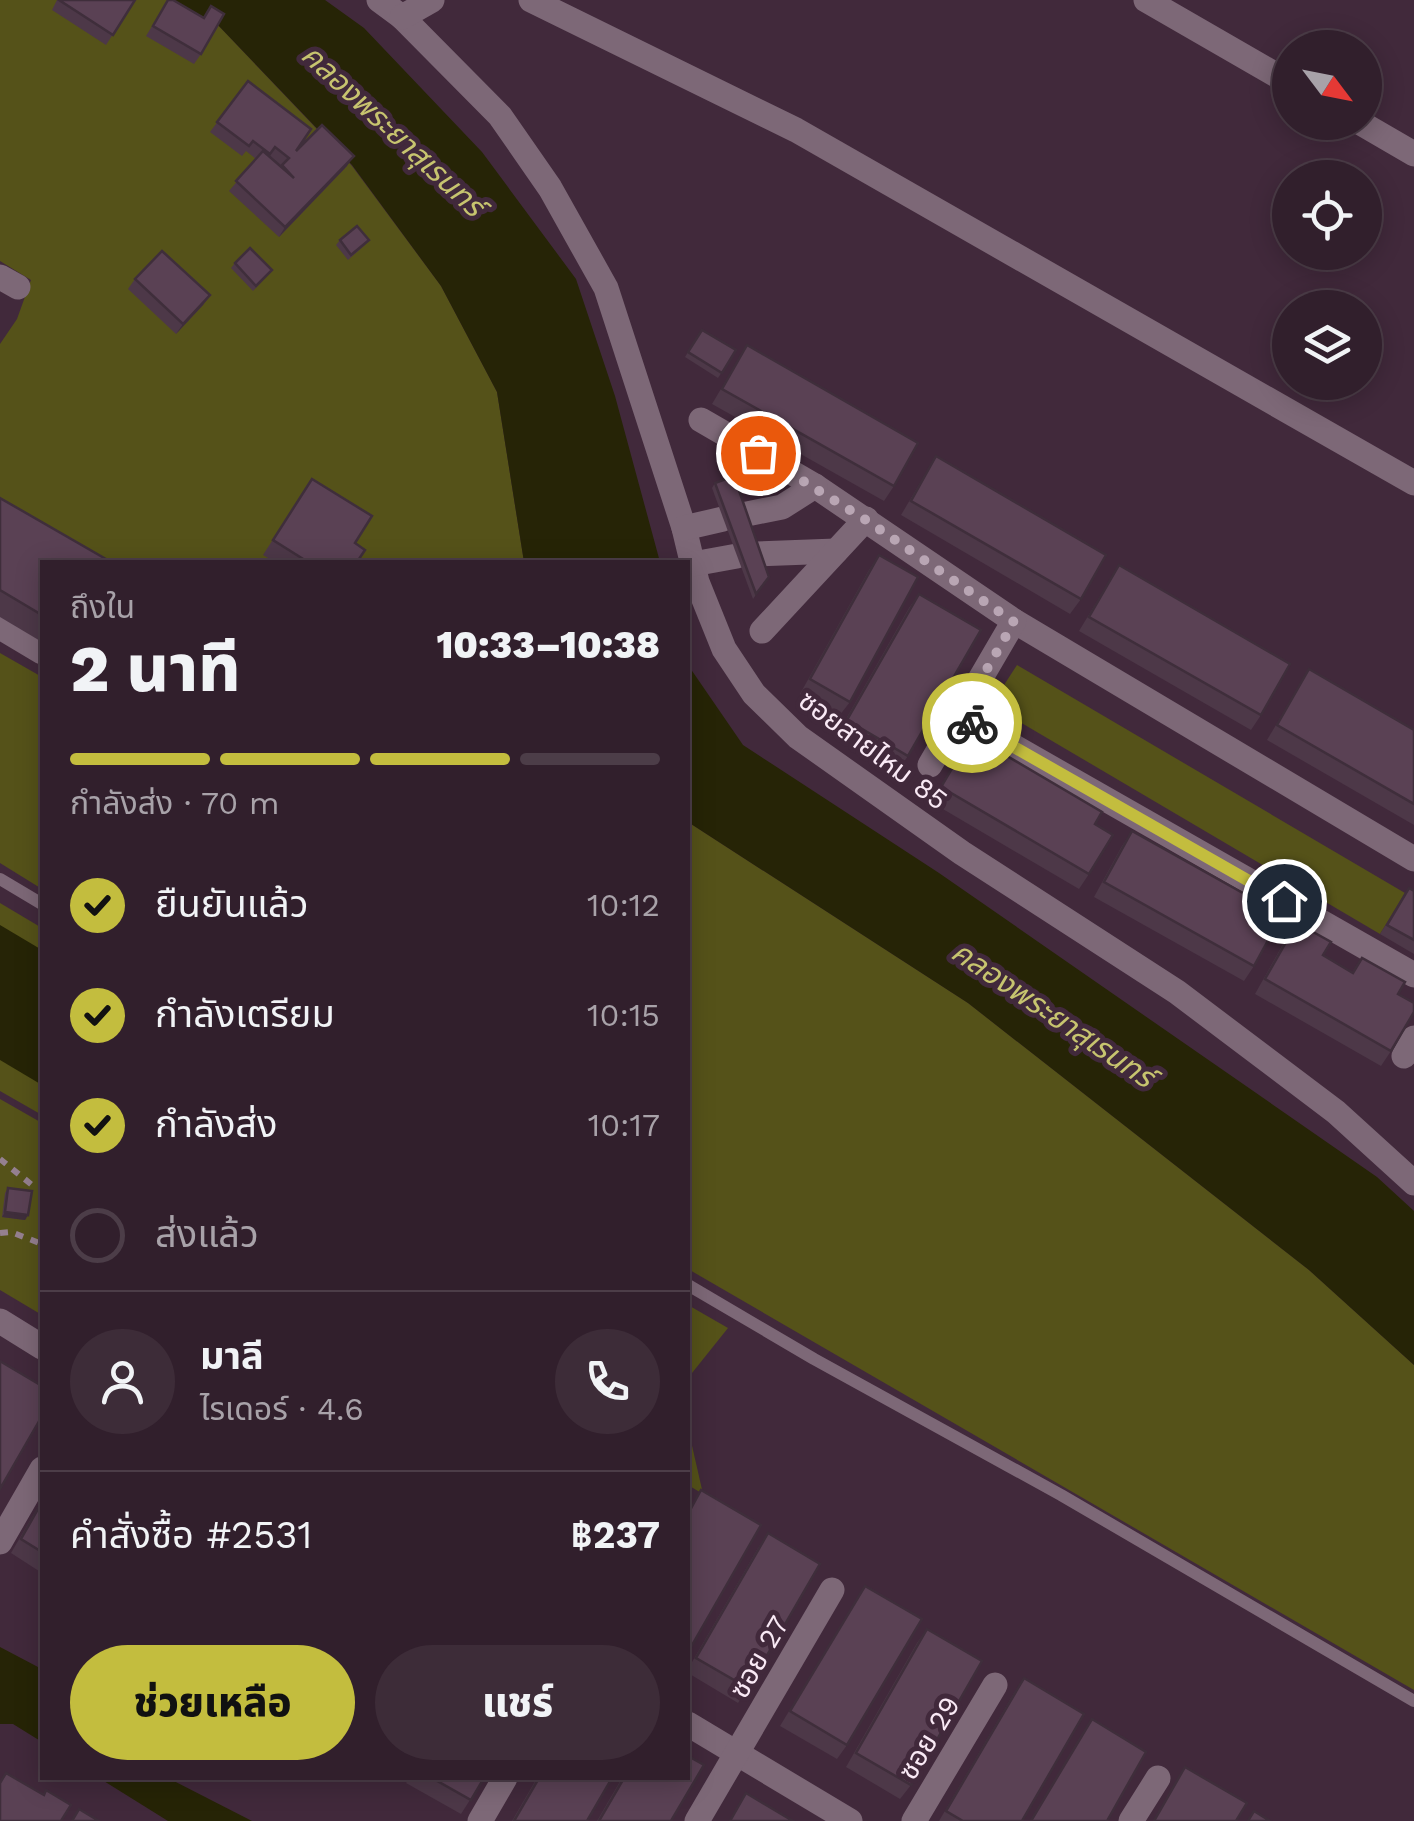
<!DOCTYPE html>
<html lang="th">
<head>
<meta charset="utf-8">
<style>
  :root { --surface:#311f2c; --page:#3d2c38; --text:#f1f3f6; --muted:#a8a2a9; --line:#4c3d48; --accent:#c3bd3e }
  body { margin:0; font-family:"Work Sans","Noto Sans Thai",sans-serif; background:var(--page); color:var(--text); height:100vh; display:flex; flex-direction:column; font-size:38px; white-space:nowrap }
  * { box-sizing:border-box; margin:0 }
  p { font-size:32px; color:var(--muted) }
  .icon { flex:none; width:55px; height:55px; fill:none; stroke:currentColor; stroke-width:2; stroke-linecap:round; stroke-linejoin:round }
  .map { position:relative; flex:1; overflow:hidden }
  .sheet { position:absolute; left:40px; top:560px; width:650px; height:1220px; display:flex; flex-direction:column; background:var(--surface); border-radius:0px; box-shadow:0 5px 25px #0003,0 0 0 2px var(--line) }
  .sheet>* { flex:none }
  .needle { width:65px; rotate:122deg }
  .fabs { position:absolute; left:1272px; top:30px; display:grid; gap:20px }
  .fabs a { display:grid; place-items:center; width:110px; height:110px; border-radius:50%; background:var(--surface); box-shadow:0 5px 25px #0003,0 0 0 2px var(--line); font-size:50px }
  .pin { position:absolute; display:grid; place-items:center; width:85px; height:85px; color:#fff; margin:-42px; border:5px solid #fff; border-radius:50%; box-shadow:0 2px 10px #0007 }
  .courier { position:absolute; display:grid; place-items:center; width:100px; height:100px; margin:-50px; border:8px solid #c3bd3e; border-radius:50%; background:#fff; color:#222; box-shadow:0 2px 12px #0007 }
  .head em { font-style:normal; font-weight:800 }
  .head div { display:flex; flex-direction:column-reverse }
  .head { display:flex; align-items:center; justify-content:space-between; height:170px; padding:0 30px }
  h1 { font-size:65px; font-weight:800; line-height:75px }
  .bar { display:grid; grid-template-columns:repeat(4,1fr); gap:15px 10px; align-content:center; height:120px; padding:0 30px }
  .bar i { height:12px; border-radius:8px; background:var(--line) }
  .bar .current { background:var(--accent) }
  .bar p { grid-column:span 4 }
  .line { display:flex; align-items:center; gap:25px; padding:0 30px; border-top:2px solid var(--line) }
  .line div { flex:1 }
  .round { display:grid; place-items:center; flex:none; width:105px; height:105px; border-radius:52px; background:var(--page) }
  ol { padding:0 30px; list-style:none }
  li { display:flex; align-items:center; gap:30px; height:110px }
  li p { margin-inline-start:auto }
  li .icon { padding:10px; border-radius:50%; background:var(--accent); color:#111; stroke-width:4 }
  li:last-child { color:var(--muted) }
  li i { width:55px; height:55px; border:5px solid var(--line); border-radius:50% }
  .cta { display:flex; gap:20px; margin-top:auto; padding:20px 30px }
  .cta a { flex:1; height:115px; border-radius:60px; background:var(--accent); color:#111; font-size:40px; font-weight:800; line-height:115px; text-align:center }
  .cta a+a { background:var(--page); color:var(--text) }
  .map>svg:first-child { display:block }
</style>
</head>
<body>
<div class="map">
<svg width="1414" height="1821" viewBox="0 0 1414 1821">
  <rect width="100%" height="100%" fill="#41293b"/>
  <!-- green -->
  <g fill="#555219">
    <polygon points="0,0 172,0 217,24 352,166 441,286 497,392 524,562 65,562 0,524 0,344 17,319 31,280 0,261"/>
    <polygon points="0,653 42,677 42,889 0,863"/>
    <polygon points="1017,665 1405,893 1380,934 991,705"/>
    <polygon points="688,822 968,1003 1309,1270 1414,1365 1414,1690 688,1269"/>
    <polygon points="0,903 42,928 42,1115 0,1091"/>
    <polygon points="0,1099 42,1123 42,1315 0,1290"/>
    <polygon points="688,1305 728,1328 688,1378"/>
    <polygon points="688,1428 703,1494 688,1485"/>
  </g>
  <!-- water -->
  <g fill="#262406">
    <polygon points="172,0 325,0 364,28 482,152 576,279 615,396 660,562 524,562 497,392 441,286 352,165 217,24"/>
    <polygon points="688,665 743,745 939,873 1377,1177 1414,1211 1414,1365 1309,1270 968,1003 688,822"/>
    <polygon points="0,925 42,950 42,1085 0,1060"/>
    <polygon points="0,1647 38,1667 42,1742 13,1724 0,1724"/>
    <polygon points="99,1778 168,1778 252,1821 168,1821"/>
  </g>
  <g fill="none" stroke-linecap="round" stroke-linejoin="round">
    <!-- path -->
    <g stroke="#958090" stroke-width="6" stroke-dasharray="8 8" stroke-linecap="butt">
      <polyline points="0,1159 32,1185 42,1185"/>
      <polyline points="0,1233 11,1232 42,1244"/>
    </g>
    <!-- lane -->
    <g stroke="#7d6877" stroke-width="12">
      <polyline points="0,879 42,904"/>
      <polyline points="688,1285 814,1359 1061,1495 1414,1701"/>
    </g>
    <!-- street -->
    <g stroke="#7d6877" stroke-width="25">
      <polyline points="379,0 402,17 500,116 550,188 606,288 684,528 697,582 724,649 754,694 798,737 962,853 1177,992 1336,1112 1414,1183"/>
      <polyline points="531,0 796,130 1414,483"/>
      <polyline points="1146,0 1290,83"/>
      <polyline points="402,17 432,0"/>
      <polyline points="1359,122 1414,154"/>
      <polyline points="0,277 18,287"/>
      <polyline points="701,420 815,486 1014,621 1414,859"/>
      <polyline points="742,515 782,507 815,486"/>
      <polyline points="684,528 723,519"/>
      <polyline points="756,554 836,551"/>
      <polyline points="693,564 737,556"/>
      <polyline points="0,627 42,652"/>
      <polyline points="762,631 866,519"/>
      <polyline points="960,716 1414,975"/>
      <polyline points="930,765 1014,621"/>
      <polyline points="1404,1056 1414,1038"/>
      <polyline points="0,1321 42,1347"/>
      <polyline points="0,1542 42,1469"/>
      <polyline points="688,1724 850,1821"/>
      <polyline points="480,1821 505,1778"/>
      <polyline points="697,1821 832,1590"/>
      <polyline points="914,1821 995,1685"/>
      <polyline points="1131,1821 1158,1778"/>
    </g>
  </g>
  <!-- wall -->
  <g fill="#4d3848">
    <polygon points="57,0 135,0 106,45 52,10"/>
    <polygon points="168,0 203,18 211,6 201,54 194,64 146,36"/>
    <polygon points="248,81 296,151 347,166 279,237 229,191 256,159 246,151 242,156 210,132"/>
    <polygon points="340,240 365,245 348,260 336,245"/>
    <polygon points="235,263 268,275 253,291 231,268"/>
    <polygon points="135,279 210,295 203,305 176,334 128,289"/>
    <polygon points="702,330 736,350 718,378 685,357"/>
    <polygon points="747,345 894,486 884,501 712,404"/>
    <polygon points="936,456 1081,599 1070,614 901,515"/>
    <polygon points="312,479 355,543 357,562 275,562 263,555"/>
    <polygon points="715,483 769,577 753,599 712,488"/>
    <polygon points="0,498 42,562 42,642 0,617"/>
    <polygon points="879,555 850,702 839,716 800,694 869,570"/>
    <polygon points="1119,565 1261,715 1251,730 1079,631"/>
    <polygon points="919,594 908,756 898,770 837,735 909,608"/>
    <polygon points="1309,669 1414,730 1414,825 1267,740"/>
    <polygon points="967,743 1095,824 1089,874 1079,889 931,802"/>
    <polygon points="1132,831 1254,966 1244,981 1094,897 1122,846"/>
    <polygon points="1409,888 1414,891 1414,954 1380,934"/>
    <polygon points="1297,923 1323,955 1352,972 1362,958 1398,994 1391,1051 1381,1066 1255,994 1287,937"/>
    <polygon points="8,1188 28,1215 25,1220 2,1217 5,1193"/>
    <polygon points="42,1500 42,1573 11,1553"/>
    <polygon points="768,1533 748,1688 738,1703 688,1673 688,1669 758,1548"/>
    <polygon points="865,1586 847,1745 837,1759 780,1726"/>
    <polygon points="927,1629 911,1785 900,1799 846,1767 917,1643"/>
    <polygon points="1024,1678 1022,1821 939,1821 1014,1693"/>
    <polygon points="1092,1719 1107,1821 1030,1821 1082,1734"/>
    <polygon points="1185,1767 1236,1821 1153,1821"/>
    <polygon points="410,1778 484,1778 461,1814 406,1783"/>
    <polygon points="537,1778 612,1778 587,1821 512,1821"/>
    <polygon points="622,1778 688,1778 671,1821 597,1821"/>
  </g>
  <!-- shaded-wall -->
  <g fill="#3f2e3b">
    <polygon points="354,156 347,166 279,237 285,227"/>
    <polygon points="210,295 203,305 176,334 183,324"/>
    <polygon points="5,1212 28,1215 25,1220 2,1217"/>
  </g>
  <!-- building -->
  <g fill="#5a4154" stroke="#3f2e3b" stroke-width="2.5">
    <polygon points="59,0 135,0 113,35"/>
    <polygon points="168,0 173,0 204,18 211,6 224,14 201,54 153,26"/>
    <polygon points="248,81 311,129 296,151 322,125 354,156 285,227 236,181 263,151 294,178 282,165 289,158 275,147 270,154 253,141 249,146 217,122"/>
    <polygon points="357,226 369,240 351,255 340,240"/>
    <polygon points="250,248 272,270 256,286 235,263"/>
    <polygon points="162,251 210,295 183,324 135,279"/>
    <polygon points="702,330 736,350 722,373 688,352"/>
    <polygon points="747,345 918,443 894,486 722,389"/>
    <polygon points="936,456 1106,555 1081,599 911,501"/>
    <polygon points="734,476 769,577 756,594 715,483"/>
    <polygon points="312,479 372,516 355,543 365,550 357,562 308,562 273,540"/>
    <polygon points="0,498 111,562 42,562 42,615 0,590"/>
    <polygon points="879,555 918,577 850,702 810,679"/>
    <polygon points="1119,565 1290,664 1261,715 1089,617"/>
    <polygon points="919,594 981,630 908,756 847,720"/>
    <polygon points="1309,669 1414,730 1414,804 1277,725"/>
    <polygon points="967,743 980,750 985,743 1102,812 1095,824 1113,835 1089,874 941,787"/>
    <polygon points="1132,831 1282,915 1254,966 1104,882"/>
    <polygon points="1409,888 1414,891 1414,940 1387,925"/>
    <polygon points="1297,923 1331,942 1323,955 1353,973 1362,958 1405,982 1398,994 1414,1003 1414,1012 1391,1051 1265,979"/>
    <polygon points="8,1188 32,1191 28,1215 5,1212"/>
    <polygon points="0,1361 42,1386 42,1416 0,1489"/>
    <polygon points="701,1490 761,1525 688,1652 688,1514"/>
    <polygon points="42,1502 42,1552 21,1539"/>
    <polygon points="768,1533 820,1564 748,1688 696,1658"/>
    <polygon points="865,1586 922,1619 847,1745 790,1711"/>
    <polygon points="927,1629 982,1661 911,1785 856,1753"/>
    <polygon points="1024,1678 1084,1714 1022,1821 963,1821 946,1811"/>
    <polygon points="1092,1719 1146,1752 1107,1821 1031,1821"/>
    <polygon points="688,1756 704,1765 671,1821 599,1821 624,1778 688,1778"/>
    <polygon points="1185,1767 1247,1803 1236,1821 1154,1821"/>
    <polygon points="6,1773 44,1795 46,1790 71,1805 61,1821 0,1821 0,1783"/>
    <polygon points="432,1778 484,1778 471,1800"/>
    <polygon points="539,1778 612,1778 587,1821 514,1821"/>
    <polygon points="746,1793 793,1821 730,1821"/>
    <polygon points="79,1809 99,1821 72,1821"/>
    <polygon points="1254,1811 1270,1821 1248,1821"/>
  </g>
  <g fill="none" stroke-linecap="round" stroke-linejoin="round">
    <!-- done -->
    <polyline stroke="#b9a6b4" stroke-width="10" stroke-dasharray="0 18" points="758,453 866,520 1014,622 960,716 972,723"/>
    <!-- route -->
    <polyline stroke="#c3bd3e" stroke-width="12" points="972,723 1284,901"/>
  </g>
  <g text-anchor="middle" dominant-baseline="central" stroke-width="10" stroke-linejoin="round" paint-order="stroke">
    <!-- street labels -->
    <g font-size="28" fill="#f9e9f5" stroke="#41293b">
      <text transform="translate(873 750) rotate(37)">ซอยสายไหม 85</text>
      <text transform="translate(759 1657) rotate(-60)">ซอย 27</text>
      <text transform="translate(929 1738) rotate(-59)">ซอย 29</text>
    </g>
    <!-- water labels -->
    <g font-size="30" font-style="italic" fill="#c7c46f" stroke="#41293b">
      <text transform="translate(393 130) rotate(43)">คลองพระยาสุเรนทร์</text>
      <text transform="translate(1053 1014) rotate(34)">คลองพระยาสุเรนทร์</text>
    </g>
  </g>
</svg>
<div class="fabs">
<a><svg class="needle" viewBox="-14 -14 28 28"><path d="M0-13l5 13h-10z" fill="#e53935"/><path d="M0 13l5-13h-10z" fill="#a8a2a9"/></svg></a>
<a><svg class="icon" aria-label="locate" viewBox="0 0 24 24"><circle cx="12" cy="12" r="6"/><path d="M12 2v4M12 18v4M2 12h4M18 12h4"/></svg></a>
<a><svg class="icon" aria-label="layers" viewBox="0 0 24 24"><path d="M12 4l9 5-9 5-9-5zM3 14l9 5 9-5"/></svg></a>
</div>
<div class="pin" style="left:758px;top:453px;background:#ea580c"><svg class="icon" aria-label="bag" viewBox="0 0 24 24"><path d="M5 8h14l-1 12H6zM9 8a3 3 0 0 1 6 0"/></svg></div>
<div class="pin" style="left:1284px;top:901px;background:#1f2937"><svg class="icon" aria-label="home" viewBox="0 0 24 24"><path d="M3 11l9-7 9 7M6 9v11h12V9"/></svg></div>
<div class="courier" style="left:972px;top:723px"><svg class="icon" aria-label="bike" viewBox="0 0 24 24"><circle cx="6" cy="16" r="4"/><circle cx="18" cy="16" r="4"/><path d="M6 16l4-8h5l3 8M10 8l3 8H6M13 5h3"/></svg></div>
<section class="sheet">
<div class="head"><div><h1>2 นาที</h1><p>ถึงใน</p></div><em>10:33–10:38</em></div>
<div class="bar"><i class="current"></i><i class="current"></i><i class="current"></i><i></i><p>กำลังส่ง · 70 m</p></div>
<ol>
<li><svg class="icon" aria-label="check" viewBox="0 0 24 24"><path d="M5 12l5 5 9-10"/></svg>ยืนยันแล้ว<p>10:12</p></li>
<li><svg class="icon" aria-label="check" viewBox="0 0 24 24"><path d="M5 12l5 5 9-10"/></svg>กำลังเตรียม<p>10:15</p></li>
<li><svg class="icon" aria-label="check" viewBox="0 0 24 24"><path d="M5 12l5 5 9-10"/></svg>กำลังส่ง<p>10:17</p></li>
<li><i></i>ส่งแล้ว</li>
</ol>
<div class="line" style="height:180px"><a class="round"><svg class="icon" aria-label="person" viewBox="0 0 24 24"><circle cx="12" cy="8" r="4"/><path d="M4 21q1-7 8-7t8 7"/></svg></a><div><b>มาลี</b><p>ไรเดอร์ · 4.6</p></div><a class="round"><svg class="icon" aria-label="phone" viewBox="0 0 24 24"><path d="M5 4h4l2 5-3 2q2 4 5 5l2-3 5 2v4C11 20 4 13 5 4z"/></svg></a></div>
<div class="line" style="height:130px"><div>คำสั่งซื้อ #2531</div><b>฿237</b></div>
<div class="cta"><a>ช่วยเหลือ</a><a>แชร์</a></div>
</section>
</div>
</body>
</html>
